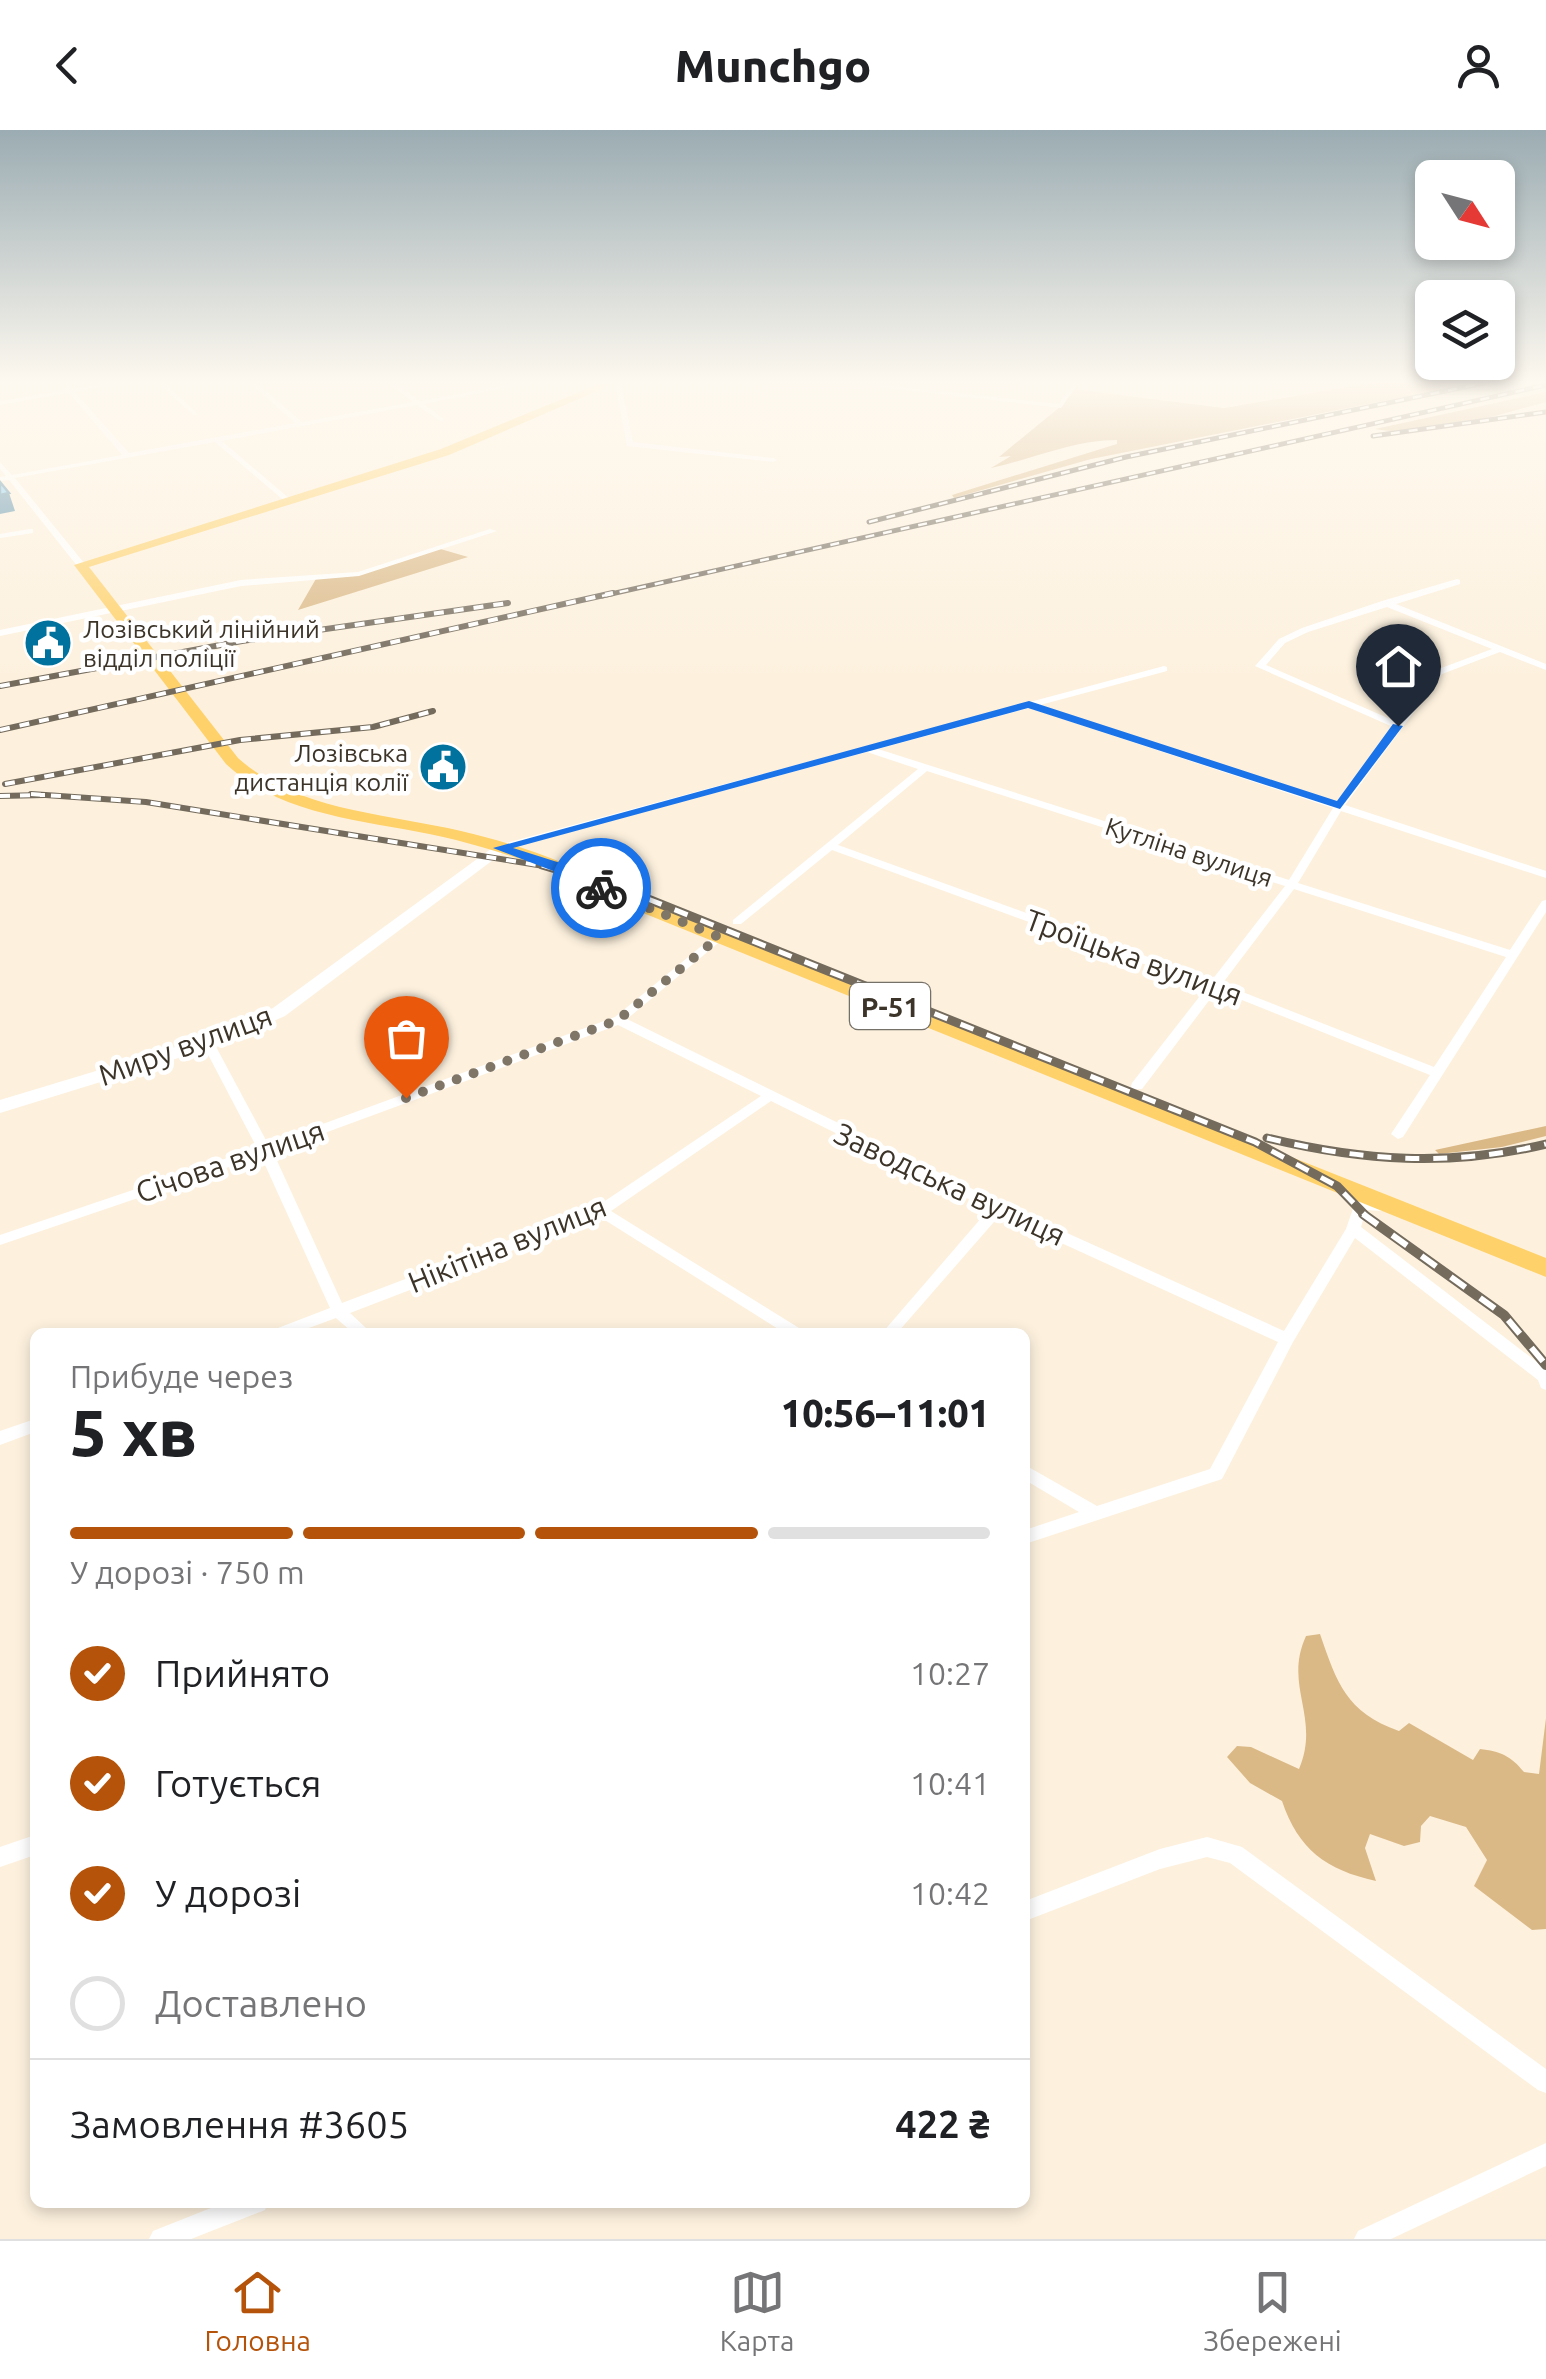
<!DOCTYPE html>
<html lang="uk">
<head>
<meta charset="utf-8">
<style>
  :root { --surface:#fff; --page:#f2f2f2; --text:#202124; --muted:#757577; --line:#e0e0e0; --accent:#b45309 }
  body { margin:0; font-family:Ubuntu,sans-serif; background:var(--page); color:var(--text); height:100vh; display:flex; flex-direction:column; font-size:38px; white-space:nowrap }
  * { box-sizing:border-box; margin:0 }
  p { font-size:32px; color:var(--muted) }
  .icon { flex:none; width:55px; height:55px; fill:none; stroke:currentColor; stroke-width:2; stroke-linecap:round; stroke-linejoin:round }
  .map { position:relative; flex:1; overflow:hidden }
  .sheet { position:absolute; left:30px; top:1198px; width:1000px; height:880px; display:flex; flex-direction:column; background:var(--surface); border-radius:15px; box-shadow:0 5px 15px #0003 }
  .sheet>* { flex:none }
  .needle { width:65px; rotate:126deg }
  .tools { position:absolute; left:1415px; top:30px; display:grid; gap:20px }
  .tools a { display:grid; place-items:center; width:100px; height:100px; border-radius:15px; background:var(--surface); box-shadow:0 5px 15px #0003; font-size:50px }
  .pin { position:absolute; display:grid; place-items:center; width:85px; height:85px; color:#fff; margin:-102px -42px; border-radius:50% 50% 50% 0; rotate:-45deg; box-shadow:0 0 10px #0007 }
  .pin .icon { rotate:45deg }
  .courier { position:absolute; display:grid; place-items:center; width:100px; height:100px; margin:-50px; border:8px solid #1a73e8; border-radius:50%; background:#fff; color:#222; box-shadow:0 2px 12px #0007 }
  .headline em { font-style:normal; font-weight:800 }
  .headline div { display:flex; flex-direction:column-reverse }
  .headline { display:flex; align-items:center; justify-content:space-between; height:170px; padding:0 40px }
  h1 { font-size:65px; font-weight:800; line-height:75px }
  .bar { display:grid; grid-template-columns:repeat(4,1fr); gap:15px 10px; align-content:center; height:120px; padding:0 40px }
  .bar i { height:12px; border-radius:8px; background:var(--line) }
  .bar .on { background:var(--accent) }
  .bar p { grid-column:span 4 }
  .line { display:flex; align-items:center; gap:25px; padding:0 40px; border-top:2px solid var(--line) }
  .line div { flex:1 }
  ol { padding:0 40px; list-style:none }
  li { display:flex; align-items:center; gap:30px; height:110px }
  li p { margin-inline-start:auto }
  li .icon { padding:10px; border-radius:50%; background:var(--accent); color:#fff; stroke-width:4 }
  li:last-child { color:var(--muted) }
  li i { width:55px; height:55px; border:5px solid var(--line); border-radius:50% }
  header { display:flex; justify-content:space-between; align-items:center; height:130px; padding:0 40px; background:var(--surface); font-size:45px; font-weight:800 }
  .tabs { display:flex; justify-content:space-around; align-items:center; height:140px; border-top:2px solid var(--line); background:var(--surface); font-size:28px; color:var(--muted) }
  .tabs a { display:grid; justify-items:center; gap:5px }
  .tabs .on { color:var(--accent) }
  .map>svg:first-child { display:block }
</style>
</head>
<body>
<header><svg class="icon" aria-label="back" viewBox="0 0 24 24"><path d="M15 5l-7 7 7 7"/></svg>Munchgo<svg class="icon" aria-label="person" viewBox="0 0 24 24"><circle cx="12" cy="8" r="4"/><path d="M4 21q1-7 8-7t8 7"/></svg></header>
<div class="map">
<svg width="1546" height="2109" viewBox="0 0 1546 2109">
  <rect width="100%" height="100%" fill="#fdf1de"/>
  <!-- green -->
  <g fill="#dbb987">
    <path d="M1371,253H1474L1091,329L954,368L952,365L1117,314V310C1073,310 1033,329 991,338L1011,326L999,327L1061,276L1072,259L1224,278Z"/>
    <path d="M1546,262V272C1497,285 1424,309 1375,299Z"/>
    <polygon points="437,418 468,427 298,480 317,447 359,444"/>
    <polygon points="1546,996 1546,1006 1502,1017 1439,1024 1435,1020"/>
    <path d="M1320,1504C1337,1553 1346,1582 1399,1601L1409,1593L1473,1630L1480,1619C1500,1621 1511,1626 1524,1642L1539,1644L1546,1588V1799L1532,1800L1474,1756L1487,1730L1466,1697L1430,1686L1421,1696L1420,1712L1404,1716L1370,1704L1365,1718L1376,1751C1326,1740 1298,1719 1282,1671L1250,1653L1227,1627L1237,1616L1251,1617L1299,1639C1321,1587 1283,1556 1306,1506Z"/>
  </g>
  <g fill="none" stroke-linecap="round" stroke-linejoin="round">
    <!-- street -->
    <g fill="#fff" fill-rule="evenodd">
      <polygon points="104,253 119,253 75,262 129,323 295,293 250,253 257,253 302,292 413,272 388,253 395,253 420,271 517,253 531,253 424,274 444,289 442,292 417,275 222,311 291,370 292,372 288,374 215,312 15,348 84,433 84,437 78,437 9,350 0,351 0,347 6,346 0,339 0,332 12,345 122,325 69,263 0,275 0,271 66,260 65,258 68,256 72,259"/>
      <polygon points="158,253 165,253 197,283 197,285 193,285"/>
      <polygon points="615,253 621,253 633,312 773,328 777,330 773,332 627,316"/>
      <polygon points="841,253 864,253 1059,274 1073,253 1079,253 1061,278"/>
      <polygon points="30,399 33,399 33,403 0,408 0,404"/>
      <polygon points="490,399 497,401 359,446 241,456 0,506 0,500 241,450 358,442"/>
      <path d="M1457,449L1460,450V454L1396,474L1546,534V540L1500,522L1442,544L1345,675L1546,741V748L1341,681L1298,753L1510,820L1542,771L1546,770V782L1403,1007L1398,1009L1391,1004L1430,945L1217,860L1142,959H1132L1131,956L1132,953L1207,857L832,720L741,794H733V790L918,639L867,622L503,720H495L494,718L495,716L1164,536L1167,537V541L1040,575L1336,673L1393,597L1255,536L1279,509L1302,498L1382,471ZM1387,477L1492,519L1436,540L1397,592L1266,535L1285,513L1308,502ZM1029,578L1333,678L1289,750L878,619ZM927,641L1285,756L1212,850L838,715ZM1294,759L1506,827L1434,937L1222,854Z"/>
      <path d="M719,804L723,805V809L627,889L1003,1074L1284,1201L1346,1099L1356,1070L1361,1069L1384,1073L1386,1077L1384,1081L1366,1080L1361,1097L1546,1239V1260L1541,1258L1538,1250L1355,1108L1293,1212L1222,1349L1025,1414V1400L1079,1382L1025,1350V1335L1097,1376L1210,1339L1278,1212L1000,1085L898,1202H883L989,1079L771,971L611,1081L799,1198L801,1202H783L600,1087L350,1183L366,1198L368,1202H352L336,1188L298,1202H276L278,1198L330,1178L261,1026L0,1115V1105L257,1018L202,913L204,910L208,909L214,913L268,1014L615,887L715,805ZM618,895L761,966L596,1077L342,1173L273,1022Z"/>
      <polygon points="35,1289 35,1302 0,1315 0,1301"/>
      <polygon points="35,1705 35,1725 0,1737 0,1717"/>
      <polygon points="1207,1707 1242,1717 1546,1939 1546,1963 1538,1960 1230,1733 1207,1727 1160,1739 1025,1791 1025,1771 1160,1719"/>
      <polygon points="1546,2013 1546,2036 1391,2109 1354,2109 1358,2101"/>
      <polygon points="226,2072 268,2072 265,2080 191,2109 149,2109 153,2101"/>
    </g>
    <!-- secondary -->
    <polygon fill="#fff" fill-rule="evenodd" points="499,713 507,718 505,721 285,886 214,917 0,983 0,970 202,909 273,878"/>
    <!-- primary -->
    <path fill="#fed16a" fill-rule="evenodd" d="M601,253H616L449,325L89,437L238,628C297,681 385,683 461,701C516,714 569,732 618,760L1546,1128V1147L606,768C559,740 509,724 456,710C378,690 287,691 226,634L74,435L441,319Z"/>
    <!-- rail-far3 casing -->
    <g stroke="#746b5d" stroke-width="5">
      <g id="rail-far3">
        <polyline points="1373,306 1546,282"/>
        <polyline points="869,392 1126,327 1484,253"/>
        <polyline points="602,466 1546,255"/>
      </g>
    </g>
    <!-- rail-far2 casing -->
    <g stroke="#746b5d" stroke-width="6">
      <g id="rail-far2">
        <polyline points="0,556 242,511 508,473"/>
        <polyline points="0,600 613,463"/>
        <polyline points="5,654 240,610 373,597 433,581"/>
        <polyline points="31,664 146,672 550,737"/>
        <polyline points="0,666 45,665"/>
      </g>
    </g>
    <!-- rail-far1 casing -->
    <g stroke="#746b5d" stroke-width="9">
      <g id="rail-far1">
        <polyline points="542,735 623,759 1255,1012 1337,1056 1366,1086"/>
        <path d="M1267,1008C1361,1031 1451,1037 1546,1014"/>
      </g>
    </g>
    <!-- rail casing -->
    <g stroke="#746b5d" stroke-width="10">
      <polyline id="rail" points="1363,1084 1504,1185 1546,1235"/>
    </g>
    <!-- rail-far3 -->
    <use href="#rail-far3" stroke="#fff" stroke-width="2.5" stroke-dasharray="9" stroke-linecap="butt"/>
    <!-- rail-far2 -->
    <use href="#rail-far2" stroke="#fff" stroke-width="4" stroke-dasharray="10" stroke-linecap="butt"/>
    <!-- rail-far1 -->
    <use href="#rail-far1" stroke="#fff" stroke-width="5" stroke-dasharray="14" stroke-linecap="butt"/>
    <!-- rail -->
    <use href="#rail" stroke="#fff" stroke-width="6" stroke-dasharray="18" stroke-linecap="butt"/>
  </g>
  <!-- shaded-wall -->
  <polygon fill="#5c90ac" points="9,363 15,381 0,384 0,365"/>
  <!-- building -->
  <polygon fill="#84cdf6" stroke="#5c90ac" stroke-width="2.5" points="0,352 9,363 0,365"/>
  <!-- sky -->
  <linearGradient id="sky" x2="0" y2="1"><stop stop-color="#9bacb2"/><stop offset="0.46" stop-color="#fef9f0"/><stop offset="1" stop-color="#fef9f0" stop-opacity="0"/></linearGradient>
  <rect width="1546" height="548" fill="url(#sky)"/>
  <!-- route -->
  <polygon fill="#1a73e8" points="1029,571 1337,671 1393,594 1403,596 1340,679 1028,578 513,718 573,737 606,755 606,761 493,718"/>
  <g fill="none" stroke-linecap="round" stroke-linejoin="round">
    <!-- done -->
    <polyline stroke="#807668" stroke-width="10" stroke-dasharray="0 18" points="406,968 618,890 719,807 601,758"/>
  </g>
  <!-- icons -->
  <defs>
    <g id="civic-disc" transform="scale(2.5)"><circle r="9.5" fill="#01729d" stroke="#fff"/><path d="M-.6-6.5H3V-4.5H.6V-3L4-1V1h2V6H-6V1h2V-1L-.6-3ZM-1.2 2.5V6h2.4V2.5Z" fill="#fff"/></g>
  </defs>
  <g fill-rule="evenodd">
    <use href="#civic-disc" x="48" y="513"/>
    <use href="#civic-disc" x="443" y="637"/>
  </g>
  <g text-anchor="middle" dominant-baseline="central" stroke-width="9" stroke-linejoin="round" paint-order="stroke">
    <!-- far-poi labels -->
    <g font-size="25" fill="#3c3428" stroke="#fff" text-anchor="start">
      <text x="83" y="499">Лозівський лінійний<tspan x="83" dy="29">відділ поліції</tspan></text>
      <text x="408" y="623" text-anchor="end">Лозівська<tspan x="408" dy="29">дистанція колії</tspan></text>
    </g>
    <!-- far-street labels -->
    <g font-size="25" fill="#3c3428" stroke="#fff">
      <text transform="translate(1189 722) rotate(18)">Кутліна вулиця</text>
    </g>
    <!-- shield labels -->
    <rect fill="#fff" stroke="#767168" stroke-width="2.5" x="850" y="853" width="80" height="46" rx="8"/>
    <g font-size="28" font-weight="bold" fill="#3c3428">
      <text x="890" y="876">Р-51</text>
    </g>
    <!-- street labels -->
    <g font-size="30" fill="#3c3428" stroke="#fff">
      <text transform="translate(1134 827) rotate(20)">Троїцька вулиця</text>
      <text transform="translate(185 915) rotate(-20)">Миру вулиця</text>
      <text transform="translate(230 1031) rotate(-19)">Січова вулиця</text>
      <text transform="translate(950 1054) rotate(25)">Заводська вулиця</text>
      <text transform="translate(507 1114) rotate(-22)">Нікітіна вулиця</text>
    </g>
  </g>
</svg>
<div class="tools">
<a><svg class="needle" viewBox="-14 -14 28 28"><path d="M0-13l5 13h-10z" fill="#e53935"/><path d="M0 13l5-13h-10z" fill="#757577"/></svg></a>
<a><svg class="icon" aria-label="layers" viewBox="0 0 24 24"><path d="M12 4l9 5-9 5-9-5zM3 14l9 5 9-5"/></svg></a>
</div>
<div class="pin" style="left:406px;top:968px;background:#ea580c"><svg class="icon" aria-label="bag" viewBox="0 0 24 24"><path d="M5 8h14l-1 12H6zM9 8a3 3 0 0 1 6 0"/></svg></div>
<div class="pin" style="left:1398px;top:596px;background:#1f2937"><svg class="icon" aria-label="home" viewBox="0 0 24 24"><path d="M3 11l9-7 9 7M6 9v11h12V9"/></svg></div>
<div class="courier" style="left:601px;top:758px"><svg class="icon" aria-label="bike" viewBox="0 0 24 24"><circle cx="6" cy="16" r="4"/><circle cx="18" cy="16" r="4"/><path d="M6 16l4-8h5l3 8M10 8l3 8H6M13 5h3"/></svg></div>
<section class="sheet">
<div class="headline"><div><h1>5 хв</h1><p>Прибуде через</p></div><em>10:56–11:01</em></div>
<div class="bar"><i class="on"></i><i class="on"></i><i class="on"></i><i></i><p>У дорозі · 750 m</p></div>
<ol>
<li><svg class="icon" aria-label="check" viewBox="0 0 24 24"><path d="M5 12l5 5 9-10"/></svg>Прийнято<p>10:27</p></li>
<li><svg class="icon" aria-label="check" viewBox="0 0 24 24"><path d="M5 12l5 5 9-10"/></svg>Готується<p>10:41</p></li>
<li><svg class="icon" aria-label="check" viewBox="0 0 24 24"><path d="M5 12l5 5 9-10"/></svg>У дорозі<p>10:42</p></li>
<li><i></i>Доставлено</li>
</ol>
<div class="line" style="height:130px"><div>Замовлення #3605</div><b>422 ₴</b></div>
</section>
</div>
<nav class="tabs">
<a class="on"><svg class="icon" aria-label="home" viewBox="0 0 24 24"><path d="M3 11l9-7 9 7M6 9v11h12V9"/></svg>Головна</a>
<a><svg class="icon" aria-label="map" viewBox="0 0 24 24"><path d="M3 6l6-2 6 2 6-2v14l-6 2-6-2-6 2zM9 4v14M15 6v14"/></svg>Карта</a>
<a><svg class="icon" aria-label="saved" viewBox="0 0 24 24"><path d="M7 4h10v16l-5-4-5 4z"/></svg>Збережені</a>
</nav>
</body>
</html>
